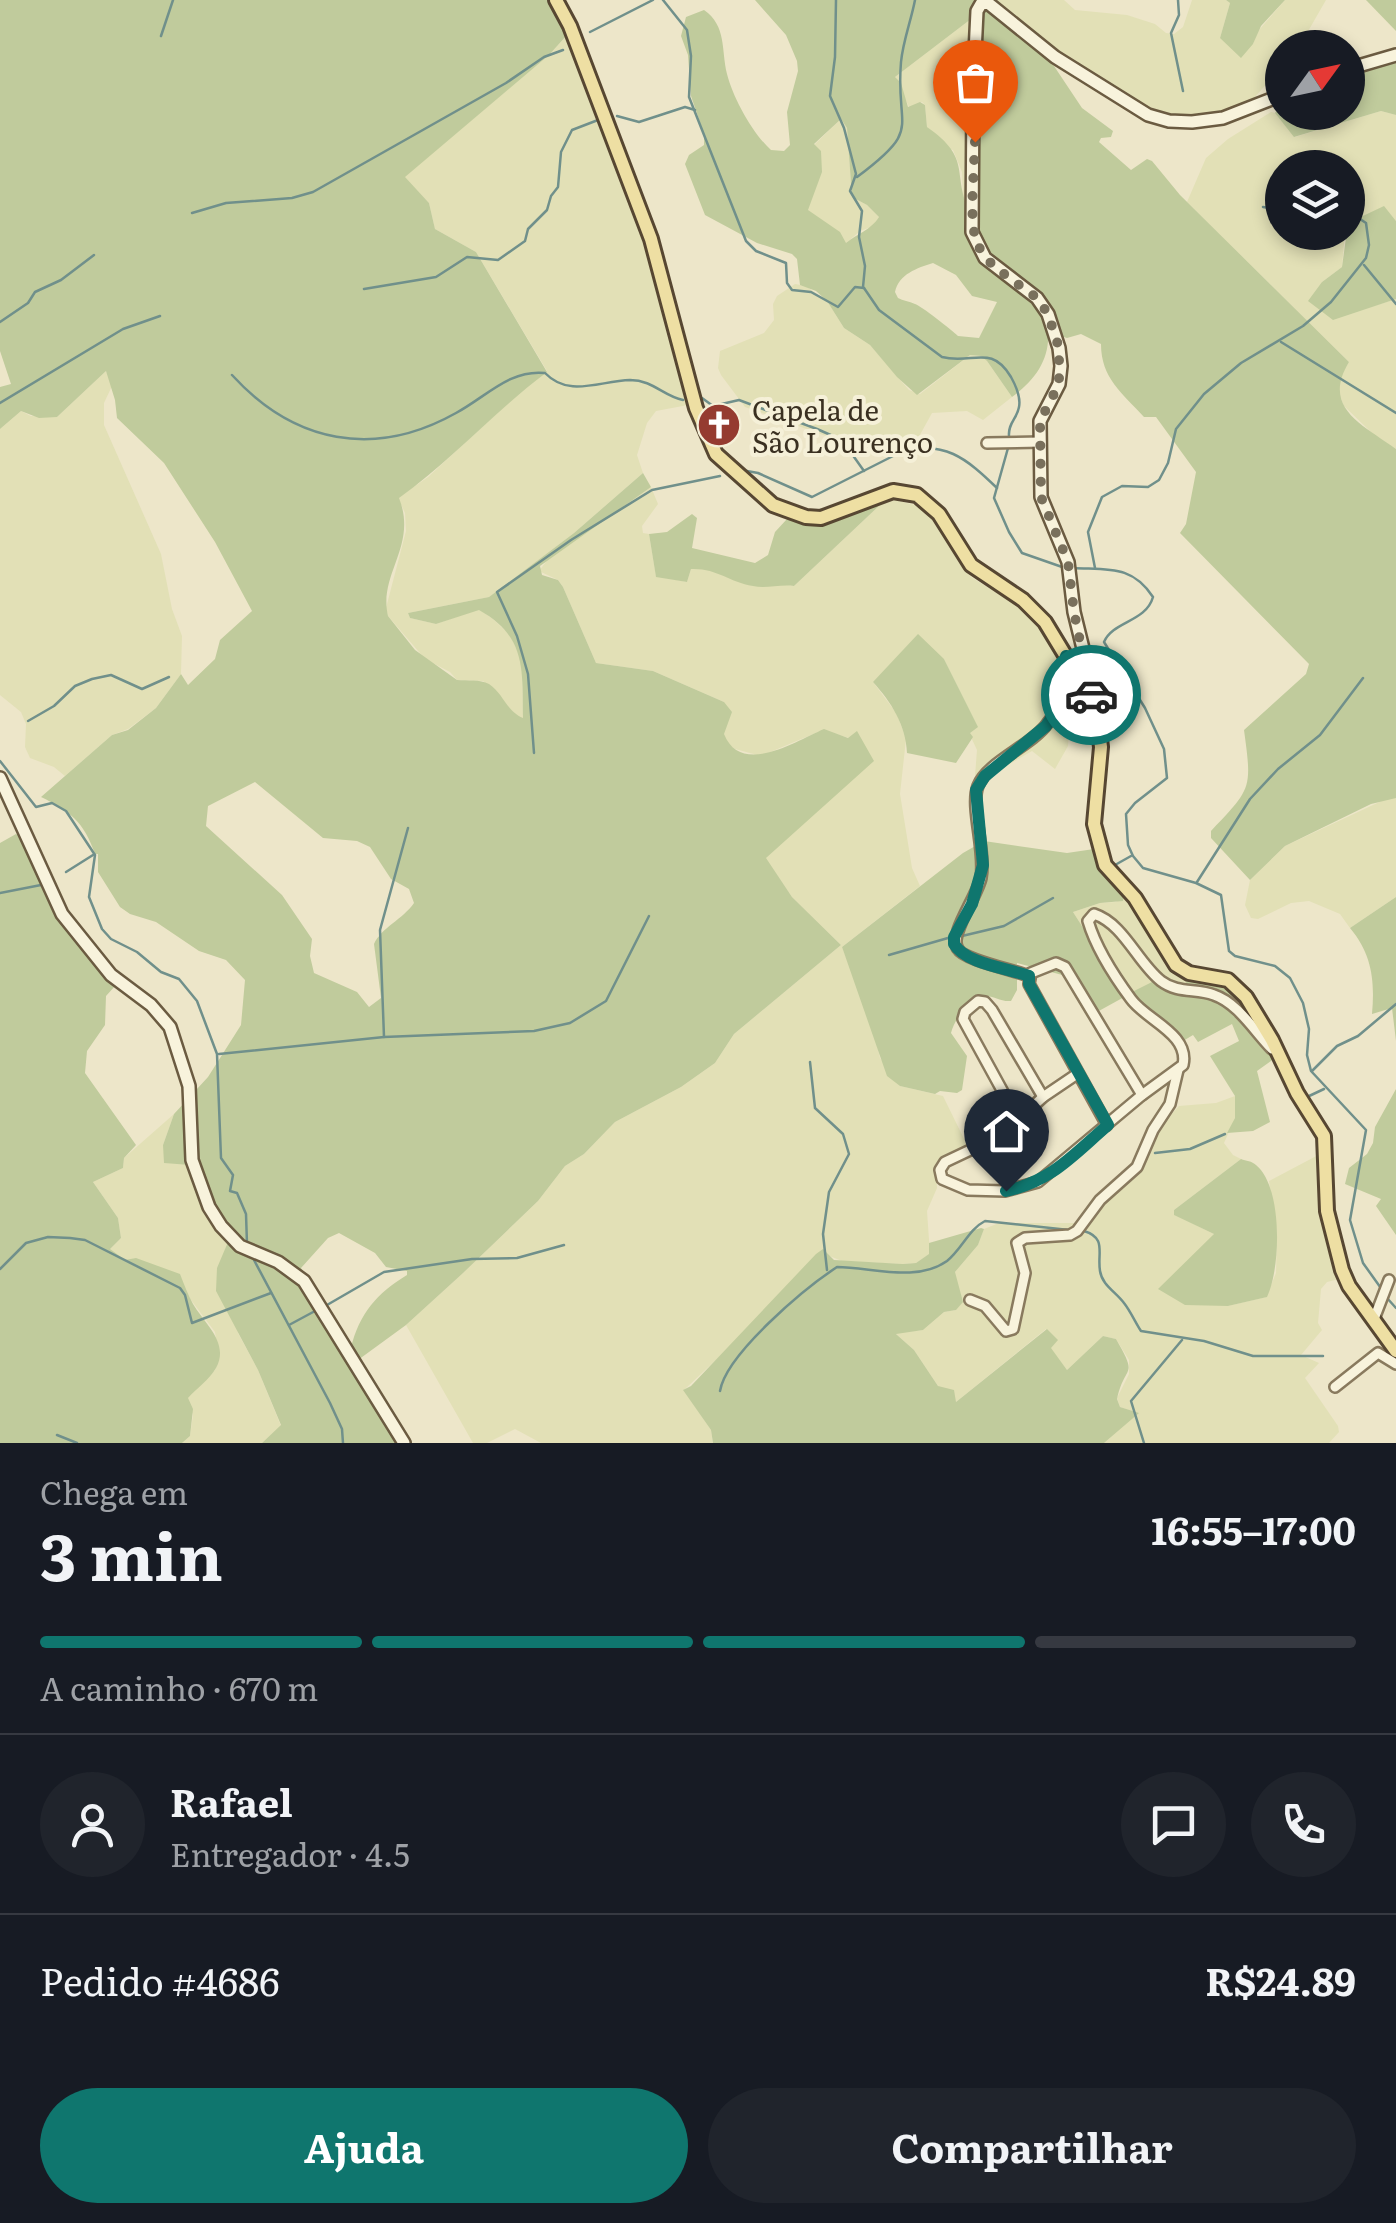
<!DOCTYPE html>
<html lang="pt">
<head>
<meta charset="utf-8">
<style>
  :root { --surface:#171b24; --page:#20242c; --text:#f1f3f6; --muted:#9ea1a6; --line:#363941; --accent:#0f766e }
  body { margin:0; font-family:Literata,serif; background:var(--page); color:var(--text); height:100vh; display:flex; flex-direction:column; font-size:38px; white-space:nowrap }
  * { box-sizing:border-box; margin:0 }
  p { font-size:32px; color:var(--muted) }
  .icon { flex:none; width:55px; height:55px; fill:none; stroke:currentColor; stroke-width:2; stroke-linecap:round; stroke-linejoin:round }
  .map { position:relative; height:1443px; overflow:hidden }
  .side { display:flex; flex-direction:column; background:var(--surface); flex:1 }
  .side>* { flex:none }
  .needle { width:65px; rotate:57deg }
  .buttons { position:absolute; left:1265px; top:30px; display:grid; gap:20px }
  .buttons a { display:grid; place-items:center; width:100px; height:100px; border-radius:50%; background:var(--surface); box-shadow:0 5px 15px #0003; font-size:50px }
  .pin { position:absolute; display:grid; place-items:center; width:85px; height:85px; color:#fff; margin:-102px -42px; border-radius:50% 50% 50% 0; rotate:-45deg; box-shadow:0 0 10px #0007 }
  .pin .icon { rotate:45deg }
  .courier { position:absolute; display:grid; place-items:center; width:100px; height:100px; margin:-50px; border:8px solid #0f766e; border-radius:50%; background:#fff; color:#222; box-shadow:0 2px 12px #0007 }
  .overview em { font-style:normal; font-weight:700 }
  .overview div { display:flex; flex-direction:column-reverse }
  .overview { display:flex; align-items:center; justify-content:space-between; height:170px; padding:0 40px }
  h1 { font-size:65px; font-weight:700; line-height:75px }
  .bar { display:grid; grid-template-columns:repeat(4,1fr); gap:15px 10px; align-content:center; height:120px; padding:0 40px }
  .bar i { height:12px; border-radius:8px; background:var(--line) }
  .bar .selected { background:var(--accent) }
  .bar p { grid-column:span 4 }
  .line { display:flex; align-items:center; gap:25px; padding:0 40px; border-top:2px solid var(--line) }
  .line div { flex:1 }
  .round { display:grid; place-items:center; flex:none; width:105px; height:105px; border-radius:52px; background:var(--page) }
  .primary-button { display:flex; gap:20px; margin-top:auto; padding:20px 40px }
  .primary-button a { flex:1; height:115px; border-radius:60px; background:var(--accent); color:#fff; font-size:40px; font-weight:700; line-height:115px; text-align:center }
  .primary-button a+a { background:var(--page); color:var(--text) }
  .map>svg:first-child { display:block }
</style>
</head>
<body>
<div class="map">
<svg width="1396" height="1443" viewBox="0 0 1396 1443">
  <rect width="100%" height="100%" fill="#ede6c9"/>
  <!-- farmland -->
  <g fill="#e2e0b6">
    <polygon points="974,0 1064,0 1075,10 1127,15 1155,24 1166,33 1174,34 1183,27 1192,0 1226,0 1230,3 1220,38 1253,44 1258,31 1285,0 1326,0 1299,47 1282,48 1282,75 1279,79 1269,81 1233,122 1199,129 1162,127 1142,120 1095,86 1054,66 1007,23 969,214 963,199 962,172 953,150 946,148 927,127 925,105 922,102 909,107 895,77 971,19"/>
    <polygon points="567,35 637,213 688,405 656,411 647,423 637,455 643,473 574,533 489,597 408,613 410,618 436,624 479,609 493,619 510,635 522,659 523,718 520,719 483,681 457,680 450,672 425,659 388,616 386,608 406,531 405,513 398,498 428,477 519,393 547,371 476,252 435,229 429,203 404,177 549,55"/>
    <polygon points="1381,111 1396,115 1396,221 1384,207 1348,223 1348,168 1282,168 1282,232 1345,233 1342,267 1322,282 1332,319 1396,299 1396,449 1374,435 1344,406 1339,394 1338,380 1349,362 1187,202 1206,158 1228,139 1271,112 1275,113 1295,137"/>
    <polygon points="841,119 847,128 852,197 867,205 879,217 874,226 860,231 845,244 807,210 817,184 814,145"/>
    <polygon points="795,284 806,286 827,301 844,328 870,345 909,390 920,394 970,355 981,356 987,361 1012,397 983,420 967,411 932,413 916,442 900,456 892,456 867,454 851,445 745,407 721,375 718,368 720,351 764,333 774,320 773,304 777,296"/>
    <polygon points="106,371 112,386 104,403 104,425 161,554 172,609 182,636 181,674 156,708 128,729 112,735 65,776 54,767 30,758 25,747 26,724 21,712 0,695 0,429 21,411 31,416 57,417"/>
    <polygon points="651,487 658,504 642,526 643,533 649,534 656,576 687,582 691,569 704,567 754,586 774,583 794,586 881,504 895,500 923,507 949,538 960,564 971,577 1022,609 1047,634 1087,705 1094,729 1069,732 1068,746 1055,769 1032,751 996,772 980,789 975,776 977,750 969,733 977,726 944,659 873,682 897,714 906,739 900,794 912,868 920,886 842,947 873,1027 880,1058 900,1086 943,1096 969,1149 951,1154 936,1168 937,1188 927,1211 930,1254 916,1263 903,1264 842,1261 827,1255 684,1390 711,1430 713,1443 541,1443 515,1429 487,1443 473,1443 406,1325 462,1274 538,1201 565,1166 584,1154 615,1122 681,1087 715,1063 734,1034 841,945 792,897 765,858 873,761 849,738 823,730 761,756 735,749 727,743 723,734 724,702 653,671 596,663 563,587 558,580 539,571 548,559"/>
    <polygon points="1388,798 1396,798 1396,897 1350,928 1340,914 1309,901 1291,903 1258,919 1251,918 1245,905 1250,880 1285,846"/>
    <polygon points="1124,895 1171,970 1188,979 1180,994 1165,988 1126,995 1073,912 1100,903 1116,902"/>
    <polygon points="1235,1096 1235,1118 1224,1143 1233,1155 1241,1159 1174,1210 1175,1215 1214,1234 1212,1239 1228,1306 1266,1297 1276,1273 1277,1233 1269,1181 1322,1153 1347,1277 1327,1282 1321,1289 1318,1323 1322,1330 1301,1355 1319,1363 1305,1378 1338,1426 1339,1432 1329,1443 1104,1443 1138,1413 1120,1407 1117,1398 1129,1374 1129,1360 1116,1339 1103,1336 1067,1370 1050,1348 1046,1329 956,1402 938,1386 914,1350 895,1333 923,1330 944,1312 956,1310 955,1272 978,1245 984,1229 999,1223 1076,1223 1143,1168 1151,1136 1179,1106 1216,1103"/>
    <polygon points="174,1114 163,1145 189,1165 228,1242 225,1250 238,1333 258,1370 281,1426 262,1443 182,1443 190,1436 193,1415 187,1398 215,1370 219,1357 215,1332 191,1300 117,1256 110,1249 121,1238 118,1218 93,1182 123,1168 124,1158"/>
  </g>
  <!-- green -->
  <g fill="#c0cb9c" fill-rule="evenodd">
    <path d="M0,0H547L567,35L549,55L405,177L429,203L435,229L476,252L547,372C495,411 451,461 399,498C418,546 378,574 388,616L415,650L457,680C467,681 480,679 489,684C503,693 507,712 523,718C522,670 527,637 479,610L436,624L410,618L408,613L489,597L574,533L643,473L651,487L540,566L542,575L558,580L563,587L596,663L653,671L724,702L732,712L724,734C741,777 796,741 824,729L848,738L857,731L874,761L766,858L792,897L841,945L734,1034L715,1063L681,1087L615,1122L584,1154L565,1166L538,1201L462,1274L406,1325L358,1360L411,1443H262L281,1425L258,1370L216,1291L217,1268L228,1242L190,1165L164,1163L163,1145L174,1114L208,1077L241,1025L245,980L226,960L199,951L156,922L130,914L120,907L98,872V854H95C84,822 70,811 41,797L112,735L128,730L156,708L181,674L188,685L215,659L220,640L252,611L215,542L164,463L117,418L115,400L106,371L57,417L39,418L21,411L0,429V387L11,384L0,351ZM255,782L323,838L357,841L370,847L391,879L409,889L414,903C403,919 381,928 374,944L381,998L369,1007L357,992L314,973L310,956L312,939L282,895L206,826L208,806ZM339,1233L375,1253L386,1267L407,1271V1275C377,1293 359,1314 351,1348L301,1268L328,1238Z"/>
    <path d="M755,0H974L971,19L895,77L901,83L908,107L920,102L925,105L927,127C973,159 951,173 970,213L978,16L988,5L1054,66L1082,108L1113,131L1111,137L1101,138L1099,142L1131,170L1147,159L1152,161L1180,195L1349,362C1321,408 1363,425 1396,449V798L1371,804L1285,846L1250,880L1211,838V831C1252,788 1252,789 1244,730L1306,674L1309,664L1180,533L1186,524L1196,472L1156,417H1144C1122,393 1101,378 1101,344L1081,334L1067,338L1048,332C1050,360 1034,381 1012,397L987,361L981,356L970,355L917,395L897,377L870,345L844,328L827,301L816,291L800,285L797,259L792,254L757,243L705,215L685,164L689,155L704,145V134L691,96L688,55L681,36L686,17L704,10C727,26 721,50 727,74C733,98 753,134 771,150L784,151L790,145L787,112L798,71L797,61L786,35ZM841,119L847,128L852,197L867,205L879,217C872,229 857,234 846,243L840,232L808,210L822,172L821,151L814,144ZM933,263L956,275L972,296L997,302L979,338L958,336C953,331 920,305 915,304C909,301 903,301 898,298L895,292C899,274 917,268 933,263Z"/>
    <polygon points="1226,0 1285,0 1261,26 1253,44 1241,58 1220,38 1230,3"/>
    <polygon points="1366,0 1396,0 1396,31"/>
    <polygon points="1396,49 1396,115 1381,111 1294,137 1275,113 1282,102 1282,112 1348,112 1348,70"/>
    <polygon points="1384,206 1396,221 1396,299 1333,320 1308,301 1322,282 1342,267 1348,223"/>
    <path d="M881,504L794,586C780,584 766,589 753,586C729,582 717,568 691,569L687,582L656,577L649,534L667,532L692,514L697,518L692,548L755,563L768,555L775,532L787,519C827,530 844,514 881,504Z"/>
    <path d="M918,634L944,659L978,727L970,733L973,737L956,763L907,753C906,725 891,702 873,682Z"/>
    <path d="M16,834L24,838L94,958L115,986L106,996L105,1025L87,1051L85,1073L136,1145L124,1158L123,1168L93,1182L118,1218L121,1238L110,1249L125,1260L136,1258L180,1274C184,1284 188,1295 193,1304C204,1323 230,1343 216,1368C210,1379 196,1389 188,1398L193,1409L190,1436L182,1443H0V843Z"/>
    <path d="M984,841L1067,853L1094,849L1101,867L1124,895L1123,901L1100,903L1073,912L1126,995L1154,981L1180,994L1188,979L1227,986L1242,998L1275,1058L1257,1071L1270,1122L1253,1131L1227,1133L1235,1118V1096L1210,1056L1239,1041L1232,1024L1198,1042L1193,1035L1178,1044L1141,1014L1126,996L1097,1012L1066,976L1017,963V990L1011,1001C1001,1002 994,996 985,996C970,996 954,1020 951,1033L967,1056L962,1090L957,1093L940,1091L935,1094L900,1086L887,1076L842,947L963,853Z"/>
    <path d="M1396,897V1041L1392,1008L1372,1014C1375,981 1372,954 1350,928Z"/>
    <polygon points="1396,1089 1396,1235 1376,1206 1381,1199 1345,1184 1349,1168 1367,1154 1373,1143 1375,1127"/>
    <path d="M1241,1159C1246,1161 1252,1161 1256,1165C1283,1187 1281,1268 1267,1297L1228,1306L1185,1305L1158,1289L1214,1234L1174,1215V1210Z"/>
    <path d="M981,1228L984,1229L978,1245L955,1272L963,1302L956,1310L944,1312L923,1330L896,1334L914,1350L938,1386L954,1390L956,1402L1047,1329L1058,1340L1051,1348L1067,1370L1103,1336L1116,1339C1139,1379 1125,1363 1117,1399L1120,1407L1139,1413L1104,1443H713L711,1430L683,1390L691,1386L816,1254L823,1249L834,1260L903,1264L916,1263L929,1254V1243Z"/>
  </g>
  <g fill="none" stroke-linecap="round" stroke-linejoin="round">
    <!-- stream -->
    <g stroke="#70908b" stroke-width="2.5">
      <polyline points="663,0 687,30 691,56 689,97 746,241 756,251 786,263 787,283 792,290 811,292 838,307 855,287 864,288"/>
      <polyline points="836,0 835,57 830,96 844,128 856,174 850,191 862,211 859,237 865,266 863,287"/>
      <polyline points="1178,0 1179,15 1171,33 1183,91"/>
      <polyline points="590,32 653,0"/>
      <polyline points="161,36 173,0"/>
      <polyline points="617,116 639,122 685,107 695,110"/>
      <path d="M857,177C924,127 895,131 901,62C903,41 911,21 915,0"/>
      <polyline points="1263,207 1282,210"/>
      <polyline points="192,213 226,203 292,198 313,192 506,83 544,57 563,50"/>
      <polyline points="1364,265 1396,304"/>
      <path d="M864,288L879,310L942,357C972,365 991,343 1011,377C1016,386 1021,397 1019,407C1017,419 1008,423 1009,436"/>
      <polyline points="364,289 436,277 467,257 498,260 525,241 528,229 547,210 551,196 558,187 561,152 572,130 598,120"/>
      <polyline points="0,322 28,303 35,292 61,280 94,255"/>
      <polyline points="1281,342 1396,413"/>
      <path d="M232,375C294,443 374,459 456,413C486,397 510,369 545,373C569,398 599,381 630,380C653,380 663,396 683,400"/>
      <polyline points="702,398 713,406 739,400 817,429 842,440 864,471"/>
      <polyline points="0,403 123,329 160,316"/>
      <polyline points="1008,448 994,498 1009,532 1022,553 1065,568"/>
      <path d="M747,471L758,473L812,497L899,453C943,438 967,459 997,488"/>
      <path d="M1073,568C1109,570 1132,565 1153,597C1146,622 1113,621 1104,642L1145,708L1164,749L1167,778L1135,803L1126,814L1128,845L1133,856L1143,868L1196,883L1221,895L1229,951L1235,956L1275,966L1290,978L1303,1003L1309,1029L1307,1055L1311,1071L1366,1130L1350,1220L1363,1263L1383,1291"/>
      <polyline points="1095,568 1088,532 1102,497 1122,486 1148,487 1159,480 1168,463 1176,429 1204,394 1241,363 1303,326 1331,302 1366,258 1369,245 1366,223 1348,211"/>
      <polyline points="28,721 54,706 75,686 92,679 111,675 142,689 169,677"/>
      <polyline points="534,753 528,674 517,636 497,592 571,540 652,490 720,476"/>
      <polyline points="0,761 36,807 52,803 66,811 95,855 89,897 102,929 111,939 137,952 161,972 179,979 197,1001 217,1054 221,1158 233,1175 230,1191 237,1193 246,1214 247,1244"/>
      <polyline points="1115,865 1131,856"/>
      <polyline points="66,872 93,855"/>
      <polyline points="1197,882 1250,799 1278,769 1320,735 1363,678"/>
      <polyline points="0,893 41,885"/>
      <polyline points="962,936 1004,926 1053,898"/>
      <polyline points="889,955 948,938"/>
      <polyline points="384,1037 380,930 408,828"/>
      <polyline points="219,1054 384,1037 534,1031 570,1023 606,1001 649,916"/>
      <polyline points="810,1062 815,1108 843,1134 849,1154 829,1192 823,1234 827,1270"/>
      <polyline points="1312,1071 1337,1046 1358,1036 1396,1004"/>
      <polyline points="1307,1097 1324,1089"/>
      <polyline points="1155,1153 1190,1149 1225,1134"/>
      <path d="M1084,1231C1107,1238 1097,1253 1100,1271C1102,1285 1116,1292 1124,1303C1131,1312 1135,1322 1141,1331L1204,1341L1253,1356H1323"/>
      <polyline points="254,1260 330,1403 342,1429 343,1443"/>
      <polyline points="0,1269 26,1243 48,1237 70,1238 85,1240 180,1288 185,1295 192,1323 271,1293"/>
      <polyline points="1387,1298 1396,1308"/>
      <polyline points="327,1305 384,1272 472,1259 517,1258 564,1245"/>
      <polyline points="289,1325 315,1311"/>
      <path d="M720,1391C726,1354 805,1288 837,1267C871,1267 916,1283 947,1261C962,1249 969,1229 985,1221L1069,1230"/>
      <polyline points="57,1435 77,1443"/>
      <polyline points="1144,1443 1131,1401 1182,1340"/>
    </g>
    <!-- street casing -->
    <g stroke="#897a5e" stroke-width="14">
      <g id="street">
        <polyline points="987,443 1041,442"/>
        <path d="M1029,976C1014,970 964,960 958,949C948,935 977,897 981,878C986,852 970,806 978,786C987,762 1031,746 1047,724C1062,706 1060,680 1066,658"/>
        <path d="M1077,1074L1043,1097L1002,1135L945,1162L940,1170L942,1179L968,1190L1005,1191L1038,1182L1142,1095L1183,1065C1190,1034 1146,1020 1131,999C1114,976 1096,948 1088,921L1094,914C1124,924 1137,962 1161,981C1178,994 1196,988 1214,995C1238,1003 1255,1032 1272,1049"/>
        <polyline points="1016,1125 1003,1092 963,1019 965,1012 978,1001 985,1002 992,1010 1043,1097"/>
        <polyline points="1107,1125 1029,984 1031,973 1056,963 1065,967 1142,1095"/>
        <polyline points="970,1300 985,1306 1006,1331 1013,1329 1025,1273 1017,1243 1025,1238 1070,1235 1077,1231 1100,1200 1137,1167 1153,1130 1170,1104 1178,1070"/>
        <polyline points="1374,1319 1389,1280"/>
        <polyline points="1335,1387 1378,1353 1396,1364"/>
      </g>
    </g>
    <!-- secondary casing -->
    <g stroke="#6b5b41" stroke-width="16">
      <g id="secondary">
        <polyline points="1348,69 1396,55"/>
        <polyline points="1092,700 1091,681 1074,612 1068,562 1041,497 1040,421 1059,384 1061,366 1059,348 1048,314 1037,298 985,258 972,232 973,95 977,11 981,4 988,3 1055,57 1148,115 1169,121 1192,122 1223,118 1282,95"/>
        <polyline points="0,778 62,914 111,975 151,1005 170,1027 189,1086 192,1160 209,1207 221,1226 240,1246 278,1262 304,1281 404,1443"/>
      </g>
    </g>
    <!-- primary casing -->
    <g stroke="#574732" stroke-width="18">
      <polyline id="primary" points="556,0 570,26 651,239 696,408 716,454 773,505 806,517 821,518 893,491 917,495 939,514 971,565 1023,600 1045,622 1085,688 1097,716 1101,747 1094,824 1105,865 1135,898 1176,965 1189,973 1228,980 1246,997 1272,1040 1297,1093 1324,1136 1327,1211 1342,1270 1349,1286 1396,1351"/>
    </g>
    <!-- street -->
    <use href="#street" stroke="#f8f3dc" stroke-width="9"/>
    <!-- secondary -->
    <use href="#secondary" stroke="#f8f3dc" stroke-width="11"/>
    <!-- primary -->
    <use href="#primary" stroke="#eedfa3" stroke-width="12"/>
  </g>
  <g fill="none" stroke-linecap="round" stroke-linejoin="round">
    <!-- done -->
    <polyline stroke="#79705c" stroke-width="10" stroke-dasharray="0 18" points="975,142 972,208 975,242 993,266 1037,298 1048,314 1059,348 1059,384 1040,421 1041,497 1068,562 1074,612 1091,695"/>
    <!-- route -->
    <path stroke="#0f766e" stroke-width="12" d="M1006,1191C1052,1181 1073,1155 1108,1125L1029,984V976C1007,968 966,964 954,944V937L972,904L983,865L976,790L985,776L1046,726L1055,713L1066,656L1092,700L1091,695"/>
  </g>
  <!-- icons -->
  <defs>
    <g id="church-disc" transform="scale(2.25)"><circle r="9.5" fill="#953b30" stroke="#f5f0d8"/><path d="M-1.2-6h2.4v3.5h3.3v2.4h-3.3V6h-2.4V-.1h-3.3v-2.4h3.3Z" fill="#fff"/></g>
  </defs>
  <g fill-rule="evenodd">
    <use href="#church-disc" x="719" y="425"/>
  </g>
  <g text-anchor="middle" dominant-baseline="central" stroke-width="8" stroke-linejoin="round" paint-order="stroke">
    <!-- poi labels -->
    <g font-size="28" fill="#3a3021" stroke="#f5f0d8" text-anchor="start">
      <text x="752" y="409">Capela de<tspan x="752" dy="32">São Lourenço</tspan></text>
    </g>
  </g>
</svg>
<div class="buttons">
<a><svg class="needle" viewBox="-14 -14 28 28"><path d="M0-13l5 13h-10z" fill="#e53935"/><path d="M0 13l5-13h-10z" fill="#9ea1a6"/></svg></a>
<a><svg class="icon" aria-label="layers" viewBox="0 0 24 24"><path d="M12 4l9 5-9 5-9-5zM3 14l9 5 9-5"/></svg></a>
</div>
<div class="pin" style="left:975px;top:142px;background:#ea580c"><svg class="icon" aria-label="bag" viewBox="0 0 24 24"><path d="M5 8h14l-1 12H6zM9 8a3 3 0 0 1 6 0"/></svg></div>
<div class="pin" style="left:1006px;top:1191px;background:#1f2937"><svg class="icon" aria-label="home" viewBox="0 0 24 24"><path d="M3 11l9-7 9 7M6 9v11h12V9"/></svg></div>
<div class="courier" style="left:1091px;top:695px"><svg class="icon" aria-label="car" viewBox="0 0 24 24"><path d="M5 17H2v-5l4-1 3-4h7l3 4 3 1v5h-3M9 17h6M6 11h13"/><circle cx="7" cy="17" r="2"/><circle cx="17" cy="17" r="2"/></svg></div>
</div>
<section class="side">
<div class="overview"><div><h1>3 min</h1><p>Chega em</p></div><em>16:55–17:00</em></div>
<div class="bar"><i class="selected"></i><i class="selected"></i><i class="selected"></i><i></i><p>A caminho · 670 m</p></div>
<div class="line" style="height:180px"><a class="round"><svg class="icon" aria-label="person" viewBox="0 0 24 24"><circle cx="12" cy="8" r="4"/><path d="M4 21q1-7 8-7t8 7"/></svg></a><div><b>Rafael</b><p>Entregador · 4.5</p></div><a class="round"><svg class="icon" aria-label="chat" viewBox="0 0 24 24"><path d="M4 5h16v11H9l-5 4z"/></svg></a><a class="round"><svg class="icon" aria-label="phone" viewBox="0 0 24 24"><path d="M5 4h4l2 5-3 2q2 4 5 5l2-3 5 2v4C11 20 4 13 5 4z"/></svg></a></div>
<div class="line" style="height:130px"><div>Pedido #4686</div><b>R$24.89</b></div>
<div class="primary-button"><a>Ajuda</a><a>Compartilhar</a></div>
</section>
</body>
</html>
